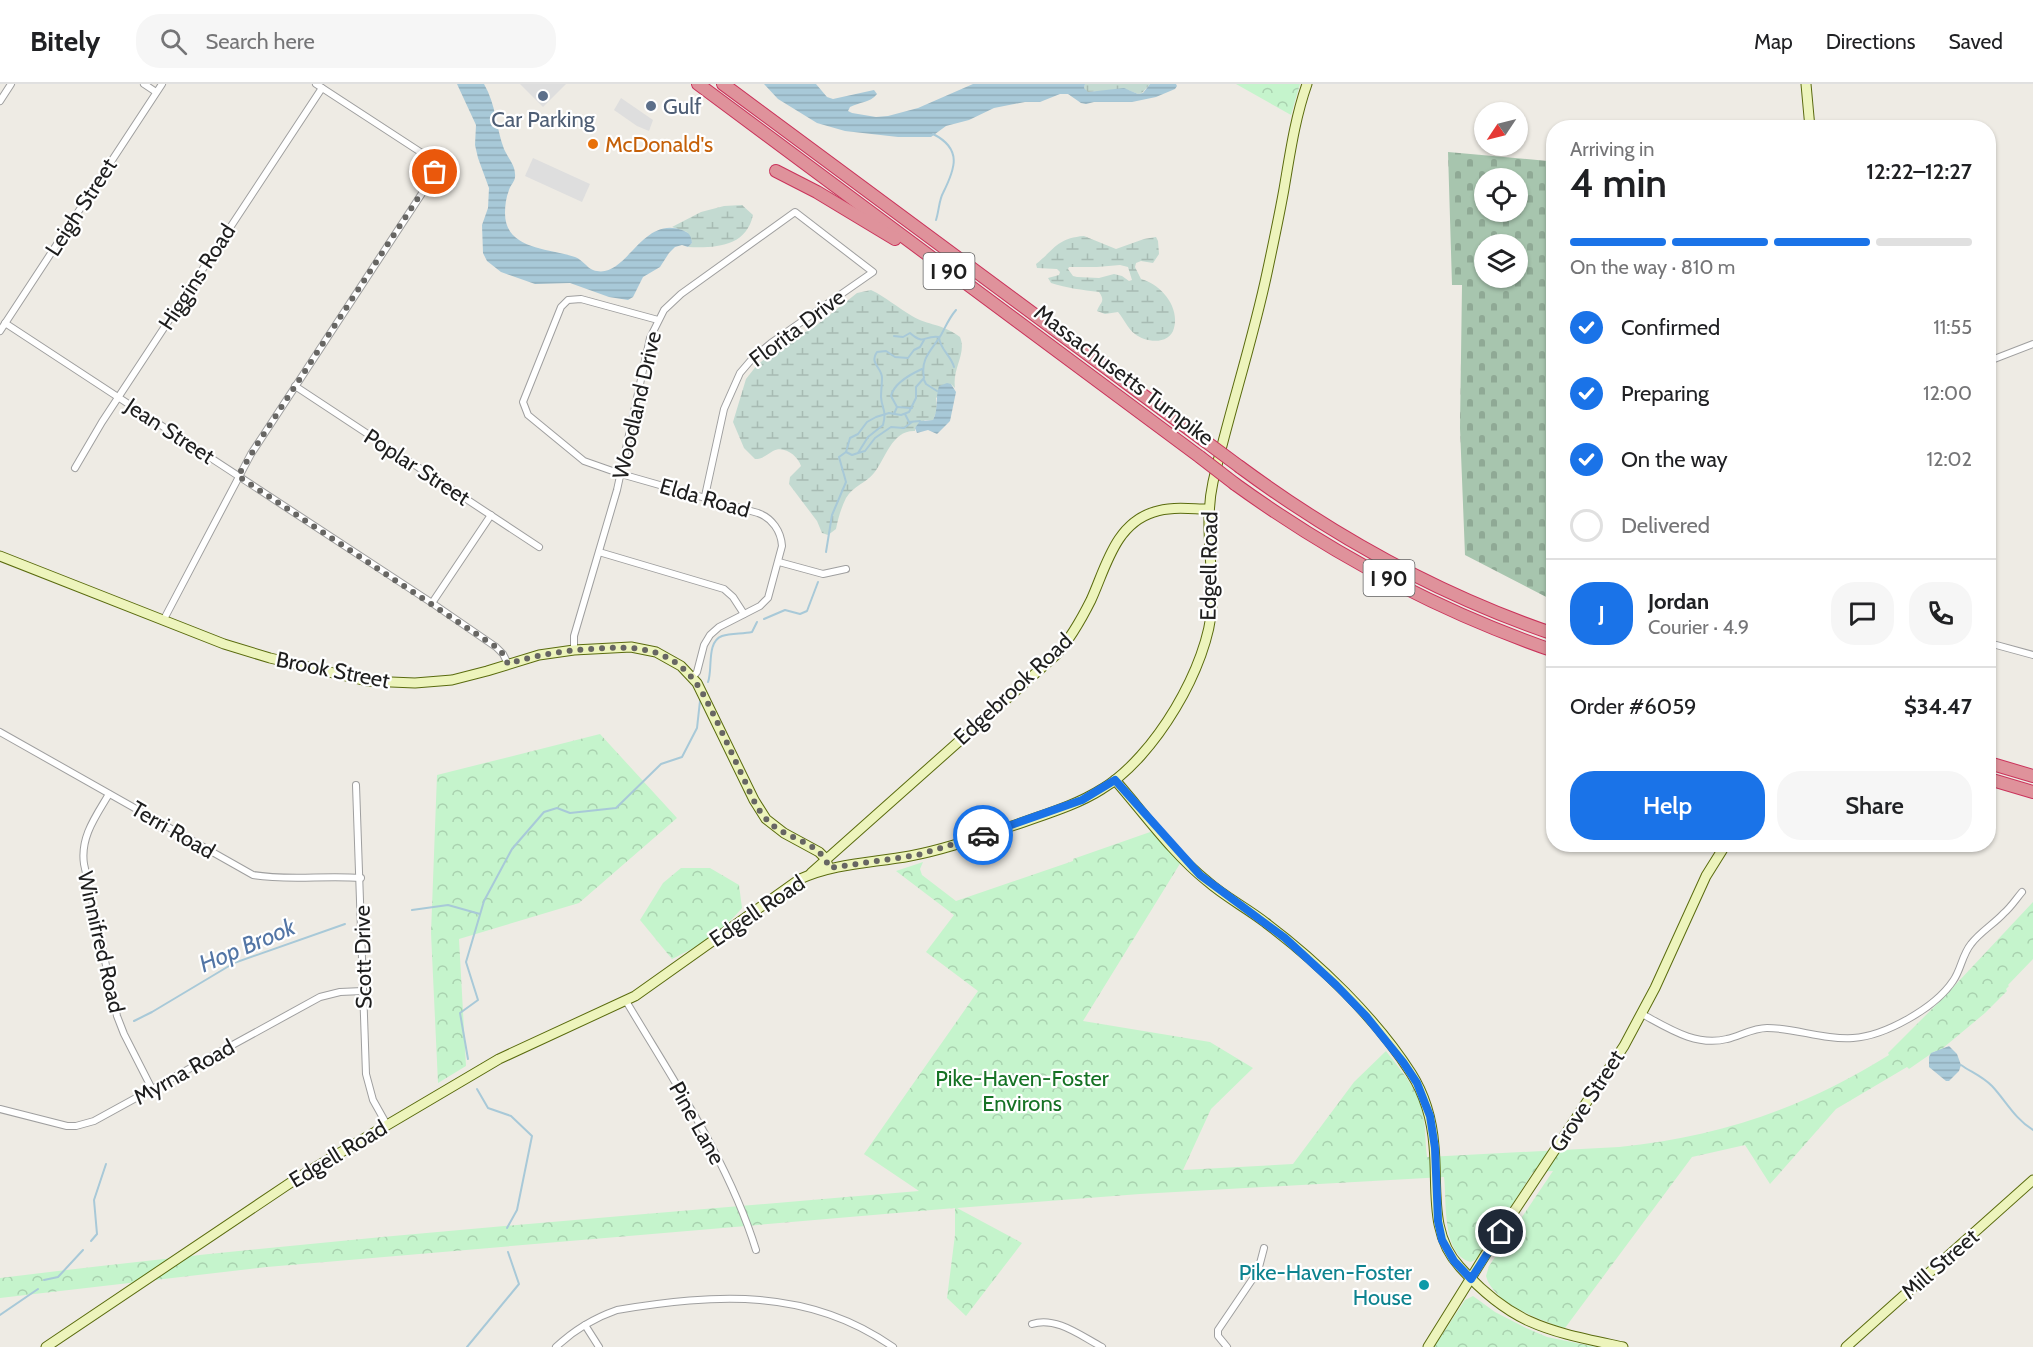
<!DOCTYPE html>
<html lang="en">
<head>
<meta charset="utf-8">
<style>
  :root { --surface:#fff; --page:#f6f6f6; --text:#202124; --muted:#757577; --line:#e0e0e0; --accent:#1a73e8 }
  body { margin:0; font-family:Cabin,sans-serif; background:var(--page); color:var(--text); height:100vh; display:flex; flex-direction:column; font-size:22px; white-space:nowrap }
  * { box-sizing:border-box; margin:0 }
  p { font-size:20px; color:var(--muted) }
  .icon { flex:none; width:33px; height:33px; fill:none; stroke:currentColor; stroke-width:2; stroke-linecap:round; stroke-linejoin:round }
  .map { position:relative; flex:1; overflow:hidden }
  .details { position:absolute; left:1546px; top:36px; width:450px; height:732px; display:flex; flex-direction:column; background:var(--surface); border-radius:24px; box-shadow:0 2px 4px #0004 }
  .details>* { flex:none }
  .needle { width:39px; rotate:235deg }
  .buttons { position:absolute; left:1474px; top:18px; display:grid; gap:12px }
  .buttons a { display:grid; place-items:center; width:54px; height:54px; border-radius:50%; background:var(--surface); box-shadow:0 2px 4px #0004; font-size:30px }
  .pin { position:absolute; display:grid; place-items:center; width:51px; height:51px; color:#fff; margin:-26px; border:3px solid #fff; border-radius:50%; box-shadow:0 2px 6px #0007 }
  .courier { position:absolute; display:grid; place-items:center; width:60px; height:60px; margin:-30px; border:4px solid #1a73e8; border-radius:50%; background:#fff; color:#222; box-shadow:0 2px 8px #0007 }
  .summary em { font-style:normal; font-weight:600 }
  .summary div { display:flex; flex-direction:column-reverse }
  .summary { display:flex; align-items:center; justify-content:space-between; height:102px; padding:0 24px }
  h1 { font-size:39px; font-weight:600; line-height:45px }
  .bar { display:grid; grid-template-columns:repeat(4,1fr); gap:9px 6px; align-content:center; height:72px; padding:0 24px }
  .bar i { height:8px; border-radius:4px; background:var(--line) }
  .bar .active { background:var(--accent) }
  .bar p { grid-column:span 4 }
  .line { display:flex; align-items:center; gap:15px; padding:0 24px; border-top:2px solid var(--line) }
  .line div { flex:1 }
  .round { display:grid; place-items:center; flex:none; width:63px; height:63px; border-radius:24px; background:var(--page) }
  ol { padding:0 24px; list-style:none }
  li { display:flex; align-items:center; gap:18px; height:66px }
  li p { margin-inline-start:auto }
  li .icon { padding:6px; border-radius:50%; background:var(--accent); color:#fff; stroke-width:4 }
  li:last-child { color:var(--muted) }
  li i { width:33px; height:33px; border:3px solid var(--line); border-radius:50% }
  .cta { display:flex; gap:12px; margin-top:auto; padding:12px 24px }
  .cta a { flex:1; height:69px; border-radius:24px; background:var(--accent); color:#fff; font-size:24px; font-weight:600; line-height:69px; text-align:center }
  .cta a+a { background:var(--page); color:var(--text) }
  header { display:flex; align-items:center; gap:36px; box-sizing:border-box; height:84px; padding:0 30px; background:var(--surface); border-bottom:2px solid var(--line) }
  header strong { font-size:28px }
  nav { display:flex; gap:33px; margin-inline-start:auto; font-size:21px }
  .search { width:420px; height:54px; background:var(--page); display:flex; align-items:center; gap:15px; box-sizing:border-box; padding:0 21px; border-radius:24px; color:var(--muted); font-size:22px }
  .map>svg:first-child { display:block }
</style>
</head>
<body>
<header>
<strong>Bitely</strong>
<div class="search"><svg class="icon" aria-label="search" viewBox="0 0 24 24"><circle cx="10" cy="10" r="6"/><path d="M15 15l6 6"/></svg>Search here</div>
<nav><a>Map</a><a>Directions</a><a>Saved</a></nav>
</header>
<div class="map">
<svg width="2033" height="1263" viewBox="0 0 2033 1263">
  <defs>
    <pattern id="wetland-marsh" width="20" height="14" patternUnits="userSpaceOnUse" patternTransform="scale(1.5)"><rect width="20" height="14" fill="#c3dad1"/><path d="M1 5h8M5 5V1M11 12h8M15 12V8" fill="none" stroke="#a7bbb3"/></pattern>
    <pattern id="cemetery-stones" width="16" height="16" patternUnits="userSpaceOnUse" patternTransform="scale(1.5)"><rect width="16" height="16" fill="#a7c5ae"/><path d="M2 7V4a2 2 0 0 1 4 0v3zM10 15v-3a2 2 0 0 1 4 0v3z" fill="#8fa995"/></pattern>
    <pattern id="park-crowns" width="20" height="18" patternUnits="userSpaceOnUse" patternTransform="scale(1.5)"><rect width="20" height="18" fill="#c5f4cc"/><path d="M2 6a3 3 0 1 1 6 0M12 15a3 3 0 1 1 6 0" fill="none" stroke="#a9d1af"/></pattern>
    <pattern id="water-rules" width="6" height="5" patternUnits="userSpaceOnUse" patternTransform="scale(1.5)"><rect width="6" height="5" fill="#a8c9d8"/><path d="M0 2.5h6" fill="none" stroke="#90acb9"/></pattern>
  </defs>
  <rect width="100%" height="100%" fill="#eeebe4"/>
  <!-- wetland -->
  <g fill="url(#wetland-marsh)" fill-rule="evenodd">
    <polygon points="1085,0 1150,0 1142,9 1138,10 1128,6 1120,6 1087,8 1084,4"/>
    <path d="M742,121L753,131C746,163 716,164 688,163L692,159L687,148L672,143L701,128L724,122Z"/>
    <path d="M1084,152L1116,165L1144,155L1156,153L1158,157L1159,170L1153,179L1141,177L1136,179L1135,183L1141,195C1160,200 1180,222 1174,244C1170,261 1146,259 1135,250C1128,245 1124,235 1118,228L1105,230L1097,227C1100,218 1106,218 1099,208C1082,206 1067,204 1051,199L1048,194L1059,191L1060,188L1057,185L1037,184L1036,180C1054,166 1057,154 1084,152ZM1120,181L1128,183L1132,196L1129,197L1122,192L1114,190L1099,194L1077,193L1073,192L1068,185L1069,183H1097Z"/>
    <path d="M871,206C886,213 898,224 912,232C929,242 941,239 960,253C967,270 952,284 955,304L951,300L936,314L937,326L933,336H925L915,344V347C892,346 886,374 874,389C866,399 853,402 846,414C841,424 838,435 836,445L828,451L822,449L817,437L789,400L790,393L801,382C798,372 784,361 773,367C766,371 763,375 755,375L744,364L733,338L746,295L757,281L786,258L813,244L857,209Z"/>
  </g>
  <!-- cemetery -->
  <path fill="url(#cemetery-stones)" fill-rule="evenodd" d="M1448,68L1548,77L1554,88V517L1465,471L1460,344L1462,201H1452ZM1485,94H1518V128H1485ZM1485,160H1518V194H1485Z"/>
  <!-- park -->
  <g fill="url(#park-crowns)">
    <polygon points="1236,0 1300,0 1291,31"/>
    <polygon points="600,650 677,734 579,819 459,855 466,982 438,999 431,849 437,691"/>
    <path d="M1153,747L1181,778L1083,937L1210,958L1253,984L1211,1025L1183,1086L1293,1080L1354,998L1386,967C1402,988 1421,1008 1424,1036C1426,1048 1425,1061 1427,1073L1619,1063C1719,1053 1804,1024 1889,971L1888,969L1943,914L2033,818V875L2008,901L2009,902L2006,905L2007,907L1985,929L1937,969L1935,967L1909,985L1907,983L1836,1025L1770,1100L1745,1061L1692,1073L1565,1244C1541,1237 1493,1219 1486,1192L1489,1182L1553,1087L1533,1088L1478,1174L1471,1178C1441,1171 1447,1115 1444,1093L1140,1110L957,1124L1022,1159L966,1232L947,1214L955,1151V1124L267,1183L0,1214V1194C306,1156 613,1133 919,1107L864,1070L978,907L926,868L954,831L896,787L923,778L920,785L922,791L956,817L1073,777V775Z"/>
    <path d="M681,784H710L739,801L742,824C721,849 700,861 672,875L640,836L663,799Z"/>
    <polygon points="1473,1212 1495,1228 1526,1244 1547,1253 1596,1263 1434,1263 1465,1216"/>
  </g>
  <!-- parking -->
  <g fill="#dedede">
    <polygon points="520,0 566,0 543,23"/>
    <polygon points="621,14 653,36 649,47 637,42 614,26"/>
    <polygon points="533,74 590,100 582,118 525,92"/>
  </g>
  <!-- water -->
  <g fill="url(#water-rules)">
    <path d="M457,0H484C496,20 496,44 504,65C508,74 515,81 515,90C516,97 511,100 509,106C506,114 505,121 505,129C505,166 549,164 575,173C583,176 586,183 593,186C626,198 640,131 682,146C690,149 691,152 692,159L688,163L682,161L675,163L669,169L660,183L643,193L633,213L628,216L609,213L570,199L535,200L501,188L487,177L483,169L482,141L488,124L489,104L478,74L475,61L476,41Z"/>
    <path d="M764,0H816L827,13L833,15L874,6L877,10C870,19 859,18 850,23L848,27L852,29L876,33L888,32L918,24L973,0H1085L1084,4L1088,8L1124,4L1138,10L1143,9L1150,0H1176L1177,2L1175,5L1156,13L1132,18H1094L1086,20L1081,19L1068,10H1060L1040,18H1025L994,24L969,36L946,42L931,53H898L845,47L817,39L778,15Z"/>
    <path d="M947,299L951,300L956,308L950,337L937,350L928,346L917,349L915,344L920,337L933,336C939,325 935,314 939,302Z"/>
    <polygon points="1949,962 1957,970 1961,981 1959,987 1949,997 1946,997 1929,983 1929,973 1931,969"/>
  </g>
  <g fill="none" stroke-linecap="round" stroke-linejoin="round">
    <!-- stream -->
    <g stroke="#a8c9d8" stroke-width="2">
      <path d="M933,50C963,65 955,85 943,109C939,116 939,127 936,136"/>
      <path d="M894,252L903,253L910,249C925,262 923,251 939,253C940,266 951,271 954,283"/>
      <polyline points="924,296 926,300 937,307"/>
      <polyline points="897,323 912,324"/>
      <path d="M894,330L897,323L891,312C894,299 911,290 922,285"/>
      <polyline points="905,330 909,338 920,337"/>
      <path d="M846,368L852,371L858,369L868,353L883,341C887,326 882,326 881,313C881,307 882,300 882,294C882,283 869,280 877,268L886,267L895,273L908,274L914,266L920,263L924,256"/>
      <polyline points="858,369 865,367 875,354 891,343 904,344 912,338"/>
      <path d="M826,468L832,431L846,398L839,373L846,368L850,354L858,350L867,338L876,333L889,329L901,331L909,328L916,314V303L924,294C920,274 932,266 941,251C946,242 949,234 956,226"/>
      <polyline points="764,535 785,526 800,530 807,527 818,498"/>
      <path d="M708,598C713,585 706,558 722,552C731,549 742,550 752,548L757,538"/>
      <polyline points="412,826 448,821 480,830"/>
      <polyline points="134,937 152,928 234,879 345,840"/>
      <polyline points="468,975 460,929 478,916 466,878 484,817 512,765 544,728 557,724 570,729 616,724 661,680 682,673 697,644 700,617"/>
      <path d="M1961,981C1971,988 1982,992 1992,1002C2006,1017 2015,1035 2033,1046"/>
      <polyline points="477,1005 488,1024 511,1032 532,1052 517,1126 507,1144"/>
      <polyline points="91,1157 97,1150 94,1116 106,1080"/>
      <polyline points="44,1196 58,1193 83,1166"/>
      <polyline points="0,1231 38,1205"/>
      <polyline points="467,1263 519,1200 508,1168"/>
    </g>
    <!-- street casing -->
    <g stroke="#9f9f9f" stroke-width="8">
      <g id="street">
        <polyline points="144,0 156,8"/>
        <polyline points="0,17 11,0"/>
        <path d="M658,236L581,215L568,216L561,223L523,318L528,331L584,377L621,390L758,429C772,434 781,447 782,462L768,514L760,522L719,543L710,551L704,561L697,588L693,593"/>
        <polyline points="5,239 432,519 496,563 503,570 508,580"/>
        <polyline points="0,247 162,0"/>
        <polyline points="1989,277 2033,260"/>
        <polyline points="295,302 539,463"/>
        <polyline points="75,384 102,338 322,4"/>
        <polyline points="599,468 724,505 733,513 744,530"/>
        <polyline points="779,478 823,490 846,485"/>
        <polyline points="432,519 491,431"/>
        <polyline points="163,537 251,370 436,88 435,81 428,73 316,0"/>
        <polyline points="1989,559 2033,571"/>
        <polyline points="574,566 574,552 617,406 650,254 664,226 681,210 795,128 873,188 771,259 752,275 740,289 724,325 705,412"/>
        <path d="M0,648L253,791C288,797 325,791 361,794"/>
        <polyline points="356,701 366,990 373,1016 387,1041"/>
        <path d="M109,710C96,732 80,753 84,780L117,932L124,950L152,1005"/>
        <path d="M626,917C673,996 729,1078 756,1166"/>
        <path d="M1642,930C1668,944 1696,963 1727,955C1740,952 1753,944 1767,944C1796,944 1823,956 1853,954C1885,952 1935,924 1953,897C1961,886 1962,871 1971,860C1980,848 1994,840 2004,829C2011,823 2016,815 2022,808"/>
        <polyline points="0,1025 67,1042 76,1042 94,1037 320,913 340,908 363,907"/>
        <path d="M1032,1240C1056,1232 1081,1252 1102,1263"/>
        <polyline points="585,1241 599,1263"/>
        <path d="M556,1263C574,1246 594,1234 617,1226C715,1210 808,1203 893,1263"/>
        <polyline points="1227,1263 1218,1252 1218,1246 1258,1187 1264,1164"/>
      </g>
    </g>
    <!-- secondary casing -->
    <g stroke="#5a6b0e" stroke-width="11">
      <g id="secondary">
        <polyline points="1806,0 1810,44"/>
        <polyline points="0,472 224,560 270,574 367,597 415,599 452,596 487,587 539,571 574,566 631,563 656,568 681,582 697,599 754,716 766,735 784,749 819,768 825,774 829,784"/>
        <path d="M1115,696C1144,729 1173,770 1207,797C1225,813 1247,824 1266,839C1318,878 1376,934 1411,989C1425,1011 1432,1036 1434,1062C1438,1104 1429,1150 1460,1183C1513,1242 1549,1247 1623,1263"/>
        <path d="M811,789L1056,571C1071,554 1081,536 1091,516C1106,483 1115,440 1154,428C1171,422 1191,425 1209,425"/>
        <path d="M46,1263L299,1093L499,975L635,912L800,795C835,779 873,779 910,772C947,765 982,752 1018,740C1046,730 1077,721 1102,705C1154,674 1209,582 1212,521C1213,480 1204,439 1213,398C1229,328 1252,260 1267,189C1273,161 1279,133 1284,105C1290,70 1295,34 1307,0"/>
        <polyline points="1428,1263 1489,1165 1624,962 1655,904 1706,792 1726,760"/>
        <polyline points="1846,1263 2033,1096"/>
      </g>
    </g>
    <!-- highway casing -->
    <g stroke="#ca335b" stroke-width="14">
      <g id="highway">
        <polyline points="698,0 1200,373"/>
        <polyline points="723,0 1205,357"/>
        <polyline points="776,87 817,108 895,155"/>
        <path d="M1240,383C1335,453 1442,512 1554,550"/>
        <path d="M1235,400C1332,470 1441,528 1554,567"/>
        <polyline points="1989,679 2033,692"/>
        <polyline points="1989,695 2033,708"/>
      </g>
    </g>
    <!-- street -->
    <use href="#street" stroke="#fff" stroke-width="6"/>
    <!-- secondary -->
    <use href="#secondary" stroke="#edf4bc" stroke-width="9"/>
    <!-- highway -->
    <use href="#highway" stroke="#df929b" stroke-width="12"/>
    <!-- highway-bridge casing -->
    <g stroke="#ca335b" stroke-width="14" stroke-linecap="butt">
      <g id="highway-bridge">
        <polyline points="1205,357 1240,383"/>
        <polyline points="1200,373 1235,400"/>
      </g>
    </g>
    <!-- highway-bridge -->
    <use href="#highway-bridge" stroke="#df929b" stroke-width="12"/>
  </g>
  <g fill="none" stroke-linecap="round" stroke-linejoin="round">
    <!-- done -->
    <path stroke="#676663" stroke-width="6" stroke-dasharray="0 10.8" d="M435,88L258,359L238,392L496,563L503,570L508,580C535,571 562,567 590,565C638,561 675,563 702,608C717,636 729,664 743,693C750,708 756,725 768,737C786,756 821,757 829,784L918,771L983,751"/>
    <!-- route -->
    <polyline stroke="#1a73e8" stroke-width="8" points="983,751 1082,716 1115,696 1200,791 1285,854 1336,901 1366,932 1403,978 1417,999 1430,1032 1435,1064 1438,1137 1442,1156 1454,1177 1471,1195 1501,1148"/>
  </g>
  <!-- markers -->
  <g fill="#5c6f8a" stroke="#fff" stroke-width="2">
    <circle cx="543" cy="12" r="6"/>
    <circle cx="651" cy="22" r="6"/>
  </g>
  <circle fill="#e8710a" stroke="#fff" stroke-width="2" cx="593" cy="60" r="6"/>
  <circle fill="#0f9aa8" stroke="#fff" stroke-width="2" cx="1424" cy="1201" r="6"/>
  <g text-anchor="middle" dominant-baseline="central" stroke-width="4.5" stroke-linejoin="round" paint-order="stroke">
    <!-- shield labels -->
    <g fill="#fff" stroke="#626262" stroke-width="1.5">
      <rect x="923.5" y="169" width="51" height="36" rx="4.5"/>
      <rect x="1363.5" y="476" width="51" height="36" rx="4.5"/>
    </g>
    <g font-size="21" font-weight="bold" fill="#1e1e1e">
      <text x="949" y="187">I 90</text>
      <text x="1389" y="494">I 90</text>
    </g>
    <!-- service labels -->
    <g font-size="22" fill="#4e5e75" stroke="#fff" text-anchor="start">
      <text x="663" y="22">Gulf</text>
      <text x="543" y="35" text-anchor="middle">Car Parking</text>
    </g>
    <!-- food labels -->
    <g font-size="22" fill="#c56008" stroke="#fff" text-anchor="start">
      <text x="605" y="60">McDonald's</text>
    </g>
    <!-- street labels -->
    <g font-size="22" fill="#1e1e1e" stroke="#fff">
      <text transform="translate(81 123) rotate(-57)">Leigh Street</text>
      <text transform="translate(197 193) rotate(-57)">Higgins Road</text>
      <text transform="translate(797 244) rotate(-37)">Florita Drive</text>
      <text transform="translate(1124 291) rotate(37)">Massachusetts Turnpike</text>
      <text transform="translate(637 321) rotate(-77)">Woodland Drive</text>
      <text transform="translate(170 347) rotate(33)">Jean Street</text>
      <text transform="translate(417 383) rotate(33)">Poplar Street</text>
      <text transform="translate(705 414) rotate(16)">Elda Road</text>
      <text transform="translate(1209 482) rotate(-89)">Edgell Road</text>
      <text transform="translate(333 586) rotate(11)">Brook Street</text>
      <text transform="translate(1013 605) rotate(-43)">Edgebrook Road</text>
      <text transform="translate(173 746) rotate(30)">Terri Road</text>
      <text transform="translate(757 827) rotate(-34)">Edgell Road</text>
      <text transform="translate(101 858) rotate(77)">Winnifred Road</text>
      <text transform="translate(363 873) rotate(-91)">Scott Drive</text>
      <text transform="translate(184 988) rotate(-29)">Myrna Road</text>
      <text transform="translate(1587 1017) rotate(-57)">Grove Street</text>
      <text transform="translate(697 1039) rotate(61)">Pine Lane</text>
      <text transform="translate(338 1070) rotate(-31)">Edgell Road</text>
      <text transform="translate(1940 1180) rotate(-41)">Mill Street</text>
    </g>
    <!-- park labels -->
    <g font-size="22" fill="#157224" stroke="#fff">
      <text x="1022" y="994">Pike-Haven-Foster<tspan x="1022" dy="25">Environs</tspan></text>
    </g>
    <!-- culture labels -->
    <g font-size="22" fill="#0d838f" stroke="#fff" text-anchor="end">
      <text x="1412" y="1188">Pike-Haven-Foster<tspan x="1412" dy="25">House</tspan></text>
    </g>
    <!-- water labels -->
    <g font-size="24" font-style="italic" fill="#5275a5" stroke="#fff">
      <text transform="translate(247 861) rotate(-23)">Hop Brook</text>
    </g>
  </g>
</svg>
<div class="buttons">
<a><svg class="needle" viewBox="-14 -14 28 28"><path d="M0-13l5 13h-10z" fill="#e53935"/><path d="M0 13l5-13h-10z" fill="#757577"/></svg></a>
<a><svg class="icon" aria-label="locate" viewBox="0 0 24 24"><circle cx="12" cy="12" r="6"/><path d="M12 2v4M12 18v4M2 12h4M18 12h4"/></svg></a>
<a><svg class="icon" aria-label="layers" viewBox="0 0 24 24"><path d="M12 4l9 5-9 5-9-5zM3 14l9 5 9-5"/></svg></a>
</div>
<div class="pin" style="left:435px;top:88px;background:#ea580c"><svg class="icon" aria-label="bag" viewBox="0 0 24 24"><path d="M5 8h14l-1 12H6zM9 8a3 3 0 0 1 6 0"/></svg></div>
<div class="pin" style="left:1501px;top:1148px;background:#1f2937"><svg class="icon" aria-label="home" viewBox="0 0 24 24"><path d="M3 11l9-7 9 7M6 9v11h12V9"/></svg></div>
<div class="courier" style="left:983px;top:751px"><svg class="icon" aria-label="car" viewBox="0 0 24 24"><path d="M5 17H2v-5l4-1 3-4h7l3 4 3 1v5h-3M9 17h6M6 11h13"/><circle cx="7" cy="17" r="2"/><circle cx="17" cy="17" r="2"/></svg></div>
<section class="details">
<div class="summary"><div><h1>4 min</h1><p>Arriving in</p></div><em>12:22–12:27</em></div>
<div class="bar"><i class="active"></i><i class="active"></i><i class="active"></i><i></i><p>On the way · 810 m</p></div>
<ol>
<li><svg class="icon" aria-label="check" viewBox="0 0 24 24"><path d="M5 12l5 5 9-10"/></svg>Confirmed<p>11:55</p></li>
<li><svg class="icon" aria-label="check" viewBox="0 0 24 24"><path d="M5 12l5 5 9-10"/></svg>Preparing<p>12:00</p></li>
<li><svg class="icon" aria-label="check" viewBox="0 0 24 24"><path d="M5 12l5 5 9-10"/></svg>On the way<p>12:02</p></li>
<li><i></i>Delivered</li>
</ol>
<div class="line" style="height:108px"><b class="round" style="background:var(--accent);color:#fff">J</b><div><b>Jordan</b><p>Courier · 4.9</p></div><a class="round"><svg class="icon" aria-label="chat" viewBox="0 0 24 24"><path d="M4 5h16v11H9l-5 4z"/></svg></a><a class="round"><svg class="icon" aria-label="phone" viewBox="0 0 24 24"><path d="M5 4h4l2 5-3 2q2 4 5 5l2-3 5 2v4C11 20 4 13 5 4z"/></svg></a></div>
<div class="line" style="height:78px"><div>Order #6059</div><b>$34.47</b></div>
<div class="cta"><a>Help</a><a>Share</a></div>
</section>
</div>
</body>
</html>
